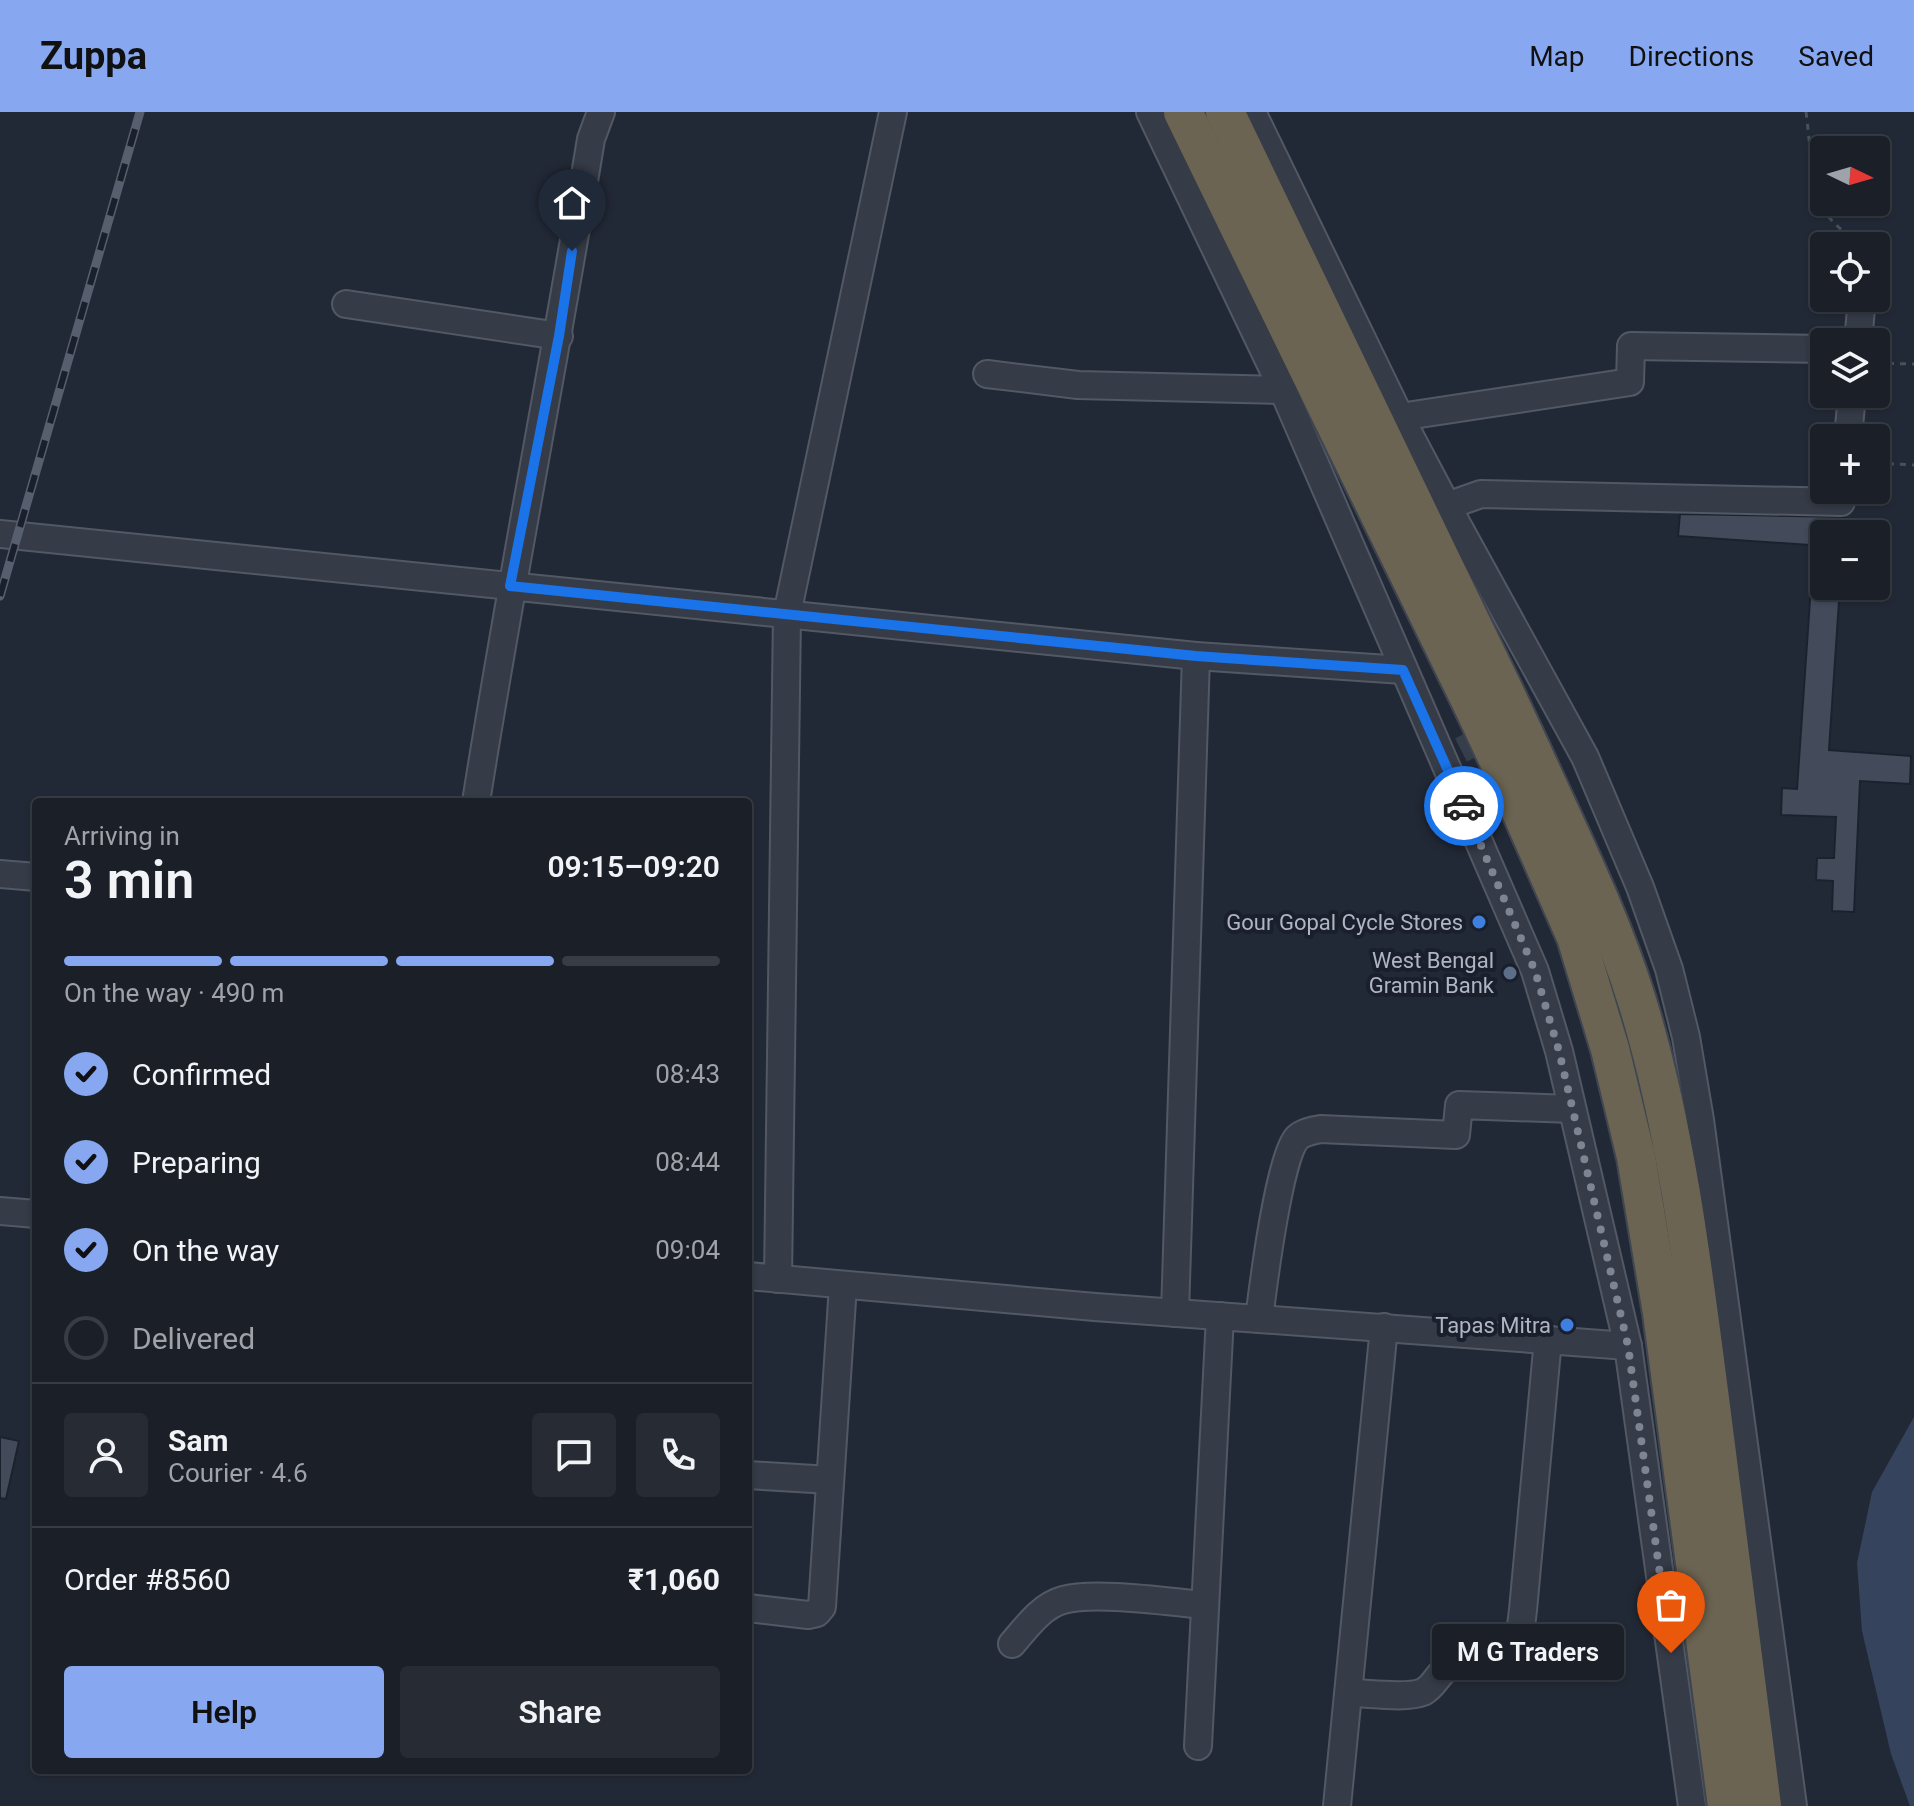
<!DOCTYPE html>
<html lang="en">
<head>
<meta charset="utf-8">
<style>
  :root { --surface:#1a1f28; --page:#272c34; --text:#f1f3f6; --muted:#9fa2a8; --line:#383d45; --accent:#87a7f0 }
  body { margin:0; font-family:Roboto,sans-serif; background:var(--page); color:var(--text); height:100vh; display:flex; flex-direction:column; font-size:30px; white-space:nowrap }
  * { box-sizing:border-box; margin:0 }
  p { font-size:26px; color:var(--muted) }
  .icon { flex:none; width:44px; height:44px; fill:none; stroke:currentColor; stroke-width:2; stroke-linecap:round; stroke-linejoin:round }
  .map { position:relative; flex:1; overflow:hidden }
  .side { position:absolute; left:32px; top:686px; width:720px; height:976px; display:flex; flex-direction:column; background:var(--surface); border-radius:8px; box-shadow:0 2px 6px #0004,0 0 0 2px var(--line) }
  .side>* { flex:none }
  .needle { width:52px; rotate:95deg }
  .buttons { position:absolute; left:1810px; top:24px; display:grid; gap:16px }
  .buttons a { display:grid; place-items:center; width:80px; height:80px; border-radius:8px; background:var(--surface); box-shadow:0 2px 6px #0004,0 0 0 2px var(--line); font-size:40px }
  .pin { position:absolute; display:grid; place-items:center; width:68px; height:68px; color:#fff; margin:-82px -34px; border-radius:50% 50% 50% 0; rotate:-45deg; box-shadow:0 0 8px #0007 }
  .pin .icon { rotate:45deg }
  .courier { position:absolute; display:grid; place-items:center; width:80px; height:80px; margin:-40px; border:6px solid #1a73e8; border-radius:50%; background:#fff; color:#222; box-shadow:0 2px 10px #0007 }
  .bubble { position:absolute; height:56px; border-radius:8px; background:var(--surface); box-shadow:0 2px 6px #0004,0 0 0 2px var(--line); font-size:26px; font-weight:600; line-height:56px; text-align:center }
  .headline em { font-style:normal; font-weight:600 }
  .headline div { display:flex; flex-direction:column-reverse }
  .headline { display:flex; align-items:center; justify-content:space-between; height:136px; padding:0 32px }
  h1 { font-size:52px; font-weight:600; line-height:60px }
  .bar { display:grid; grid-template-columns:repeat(4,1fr); gap:12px 8px; align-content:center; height:96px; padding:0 32px }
  .bar i { height:10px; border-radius:6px; background:var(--line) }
  .bar .selected { background:var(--accent) }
  .bar p { grid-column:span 4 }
  .line { display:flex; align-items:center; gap:20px; padding:0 32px; border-top:2px solid var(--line) }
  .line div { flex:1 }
  .round { display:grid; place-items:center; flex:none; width:84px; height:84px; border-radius:8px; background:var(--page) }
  ol { padding:0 32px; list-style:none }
  li { display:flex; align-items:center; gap:24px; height:88px }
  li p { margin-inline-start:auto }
  li .icon { padding:8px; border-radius:50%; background:var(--accent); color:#111; stroke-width:4 }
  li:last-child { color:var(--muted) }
  li i { width:44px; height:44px; border:4px solid var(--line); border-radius:50% }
  .button { display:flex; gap:16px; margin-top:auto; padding:16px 32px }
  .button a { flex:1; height:92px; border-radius:8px; background:var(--accent); color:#111; font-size:32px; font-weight:600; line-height:92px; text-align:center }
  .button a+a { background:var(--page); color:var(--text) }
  header { display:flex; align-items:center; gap:48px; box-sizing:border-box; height:112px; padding:0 40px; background:var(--accent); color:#111 }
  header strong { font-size:38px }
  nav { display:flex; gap:44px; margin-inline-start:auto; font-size:28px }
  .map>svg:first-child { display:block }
</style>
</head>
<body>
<header>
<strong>Zuppa</strong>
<nav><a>Map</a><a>Directions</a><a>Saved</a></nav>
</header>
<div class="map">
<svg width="1914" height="1694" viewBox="0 0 1914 1694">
  <rect width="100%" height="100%" fill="#222936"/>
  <!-- water -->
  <polygon fill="#36435d" points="1914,1305 1914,1694 1910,1694 1891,1642 1862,1519 1857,1451 1872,1380"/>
  <!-- building -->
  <g fill="#434b5b" stroke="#1c222d" stroke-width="2">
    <polygon points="1680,402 1845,405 1844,422 1824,422 1824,434 1678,424"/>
    <polygon points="1811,474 1840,474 1829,638 1911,644 1910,672 1860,669 1854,800 1832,799 1833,769 1816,768 1817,746 1834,746 1836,705 1781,703 1782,676 1797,677"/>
    <polygon points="0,1325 19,1329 6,1387 0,1386"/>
  </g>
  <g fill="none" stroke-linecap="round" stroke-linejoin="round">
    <!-- minor-tunnel -->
    <polyline stroke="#373e4b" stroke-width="26" stroke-dasharray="26 13" stroke-linecap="butt" points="1461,638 1500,618"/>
    <!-- minor casing -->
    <g stroke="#525864" stroke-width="30">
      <g id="minor">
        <polyline points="1150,0 1283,278 1535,859 1559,939 1628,1234 1692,1694"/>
        <polyline points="1252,0 1400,305 1447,394 1585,645 1640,775 1669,857 1686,925 1700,1008 1793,1694"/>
        <polyline points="346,192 559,224"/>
        <polyline points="1858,230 1862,186"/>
        <polyline points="987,262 1078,273 1283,278"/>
        <polyline points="1400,305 1630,270 1631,234 1824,237"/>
        <polyline points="1848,326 1852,282"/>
        <polyline points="1447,394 1481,382 1841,390 1842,378"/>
        <polyline points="0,422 1196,544 1403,558"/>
        <path d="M476,690C511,468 555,248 591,27L601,0"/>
        <polyline points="0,762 36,765"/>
        <polyline points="0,1099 36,1102"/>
        <polyline points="748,1164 1095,1195 1628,1234"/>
        <polyline points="778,1167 787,502 893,0"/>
        <polyline points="1175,1201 1196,544"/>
        <path d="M1259,1207C1263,1175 1279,1045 1297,1026C1303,1020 1312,1019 1320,1017L1456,1023L1459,993L1572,997"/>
        <polyline points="748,1363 830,1368"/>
        <polyline points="748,1496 808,1503 817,1501 822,1495 843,1173"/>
        <path d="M1012,1532C1026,1516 1041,1494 1063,1488C1095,1479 1169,1490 1205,1493"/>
        <path d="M1349,1581C1368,1581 1406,1587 1423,1580C1435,1574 1439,1559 1450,1554C1457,1550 1467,1552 1475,1552C1520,1554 1518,1537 1523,1498L1548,1227"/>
        <polyline points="1198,1634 1220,1204"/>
        <polyline points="1337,1694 1384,1215"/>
      </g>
    </g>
    <!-- highway casing -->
    <g stroke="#3f4551" stroke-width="42">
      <g id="highway">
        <polyline points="1183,0 1473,594"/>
        <polyline points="1225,0 1503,577"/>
        <path d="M1532,639C1569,721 1610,802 1637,889C1676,1015 1693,1156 1710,1287C1727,1422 1745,1558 1762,1694"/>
        <polyline points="1501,654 1576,825 1610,937 1636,1045 1662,1201 1727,1694"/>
      </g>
    </g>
    <!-- path -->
    <g stroke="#435357" stroke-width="3" stroke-dasharray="6 6" stroke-linecap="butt">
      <path d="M1806,0C1810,28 1811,76 1825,100C1835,114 1849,124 1862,134"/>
      <polyline points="1876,251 1914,252"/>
      <polyline points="1876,351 1914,353"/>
    </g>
    <!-- minor -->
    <use href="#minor" stroke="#353b47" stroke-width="26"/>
    <!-- highway -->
    <use href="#highway" stroke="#6c6452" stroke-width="38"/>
    <!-- rail casing -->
    <g stroke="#575f6e" stroke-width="9">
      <polyline id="rail" points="0,484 140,0"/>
    </g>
    <!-- rail -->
    <use href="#rail" stroke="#1a202b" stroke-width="6" stroke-dasharray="18" stroke-linecap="butt"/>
    <!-- highway-bridge casing -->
    <g stroke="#3f4551" stroke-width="42" stroke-linecap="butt">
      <g id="highway-bridge">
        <polyline points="1503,577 1532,639"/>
        <polyline points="1473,594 1501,654"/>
      </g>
    </g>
    <!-- highway-bridge -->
    <use href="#highway-bridge" stroke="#6c6452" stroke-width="38"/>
  </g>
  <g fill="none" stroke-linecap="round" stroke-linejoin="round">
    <!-- done -->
    <polyline stroke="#7e8492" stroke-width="8" stroke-dasharray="0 14.4" points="1464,694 1535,859 1559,939 1628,1234 1671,1541"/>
    <!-- route -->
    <polyline stroke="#1a73e8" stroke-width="10" points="572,139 559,224 510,474 1196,544 1403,558 1464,694"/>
  </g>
  <!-- markers -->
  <g fill="#3f7fe0" stroke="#1a202b" stroke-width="3">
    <circle cx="1479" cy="810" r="8"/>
    <circle cx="1567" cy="1213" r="8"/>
  </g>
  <circle fill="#5c6f8a" stroke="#1a202b" stroke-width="3" cx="1510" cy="861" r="8"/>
  <g text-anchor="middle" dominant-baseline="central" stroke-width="8" stroke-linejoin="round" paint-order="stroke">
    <!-- poi labels -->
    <g font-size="22" fill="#afb5c3" stroke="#1a202b" text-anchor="end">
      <text x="1463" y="810">Gour Gopal Cycle Stores</text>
      <text x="1494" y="848">West Bengal<tspan x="1494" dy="25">Gramin Bank</tspan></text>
      <text x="1551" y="1213">Tapas Mitra</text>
    </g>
  </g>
</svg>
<div class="buttons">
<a><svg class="needle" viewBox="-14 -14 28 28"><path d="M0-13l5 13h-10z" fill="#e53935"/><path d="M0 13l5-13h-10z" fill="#9fa2a8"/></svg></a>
<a><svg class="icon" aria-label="locate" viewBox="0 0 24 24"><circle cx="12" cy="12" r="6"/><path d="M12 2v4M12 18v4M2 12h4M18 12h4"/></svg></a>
<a><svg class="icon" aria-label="layers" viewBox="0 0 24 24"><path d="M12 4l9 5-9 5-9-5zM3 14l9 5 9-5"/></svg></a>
<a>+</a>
<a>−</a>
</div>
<div class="pin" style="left:1671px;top:1541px;background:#ea580c"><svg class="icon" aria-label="bag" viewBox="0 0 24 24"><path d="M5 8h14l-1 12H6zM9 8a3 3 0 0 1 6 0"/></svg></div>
<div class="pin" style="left:572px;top:139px;background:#1f2937"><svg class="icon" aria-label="home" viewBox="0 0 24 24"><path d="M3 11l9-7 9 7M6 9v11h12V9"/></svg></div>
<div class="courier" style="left:1464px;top:694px"><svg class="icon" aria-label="car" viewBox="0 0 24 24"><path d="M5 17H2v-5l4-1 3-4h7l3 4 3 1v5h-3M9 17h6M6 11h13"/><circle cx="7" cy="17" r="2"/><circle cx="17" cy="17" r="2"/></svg></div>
<div class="bubble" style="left:1432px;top:1512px;width:192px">M G Traders</div>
<section class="side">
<div class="headline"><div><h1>3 min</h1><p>Arriving in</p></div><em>09:15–09:20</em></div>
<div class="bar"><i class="selected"></i><i class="selected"></i><i class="selected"></i><i></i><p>On the way · 490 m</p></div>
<ol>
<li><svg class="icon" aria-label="check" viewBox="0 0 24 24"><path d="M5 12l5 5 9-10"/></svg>Confirmed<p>08:43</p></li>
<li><svg class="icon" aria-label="check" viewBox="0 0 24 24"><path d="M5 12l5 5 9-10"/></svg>Preparing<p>08:44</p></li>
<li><svg class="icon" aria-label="check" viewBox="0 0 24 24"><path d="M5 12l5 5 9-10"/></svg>On the way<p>09:04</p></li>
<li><i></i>Delivered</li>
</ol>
<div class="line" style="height:144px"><a class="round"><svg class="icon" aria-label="person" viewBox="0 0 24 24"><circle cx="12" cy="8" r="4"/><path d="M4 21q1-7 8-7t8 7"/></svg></a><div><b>Sam</b><p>Courier · 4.6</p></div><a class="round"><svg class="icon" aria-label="chat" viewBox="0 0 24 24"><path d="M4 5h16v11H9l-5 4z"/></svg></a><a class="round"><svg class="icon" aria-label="phone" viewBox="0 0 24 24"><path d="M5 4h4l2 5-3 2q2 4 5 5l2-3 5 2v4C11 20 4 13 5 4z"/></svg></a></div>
<div class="line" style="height:104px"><div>Order #8560</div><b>₹1,060</b></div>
<div class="button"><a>Help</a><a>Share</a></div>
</section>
</div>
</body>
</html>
